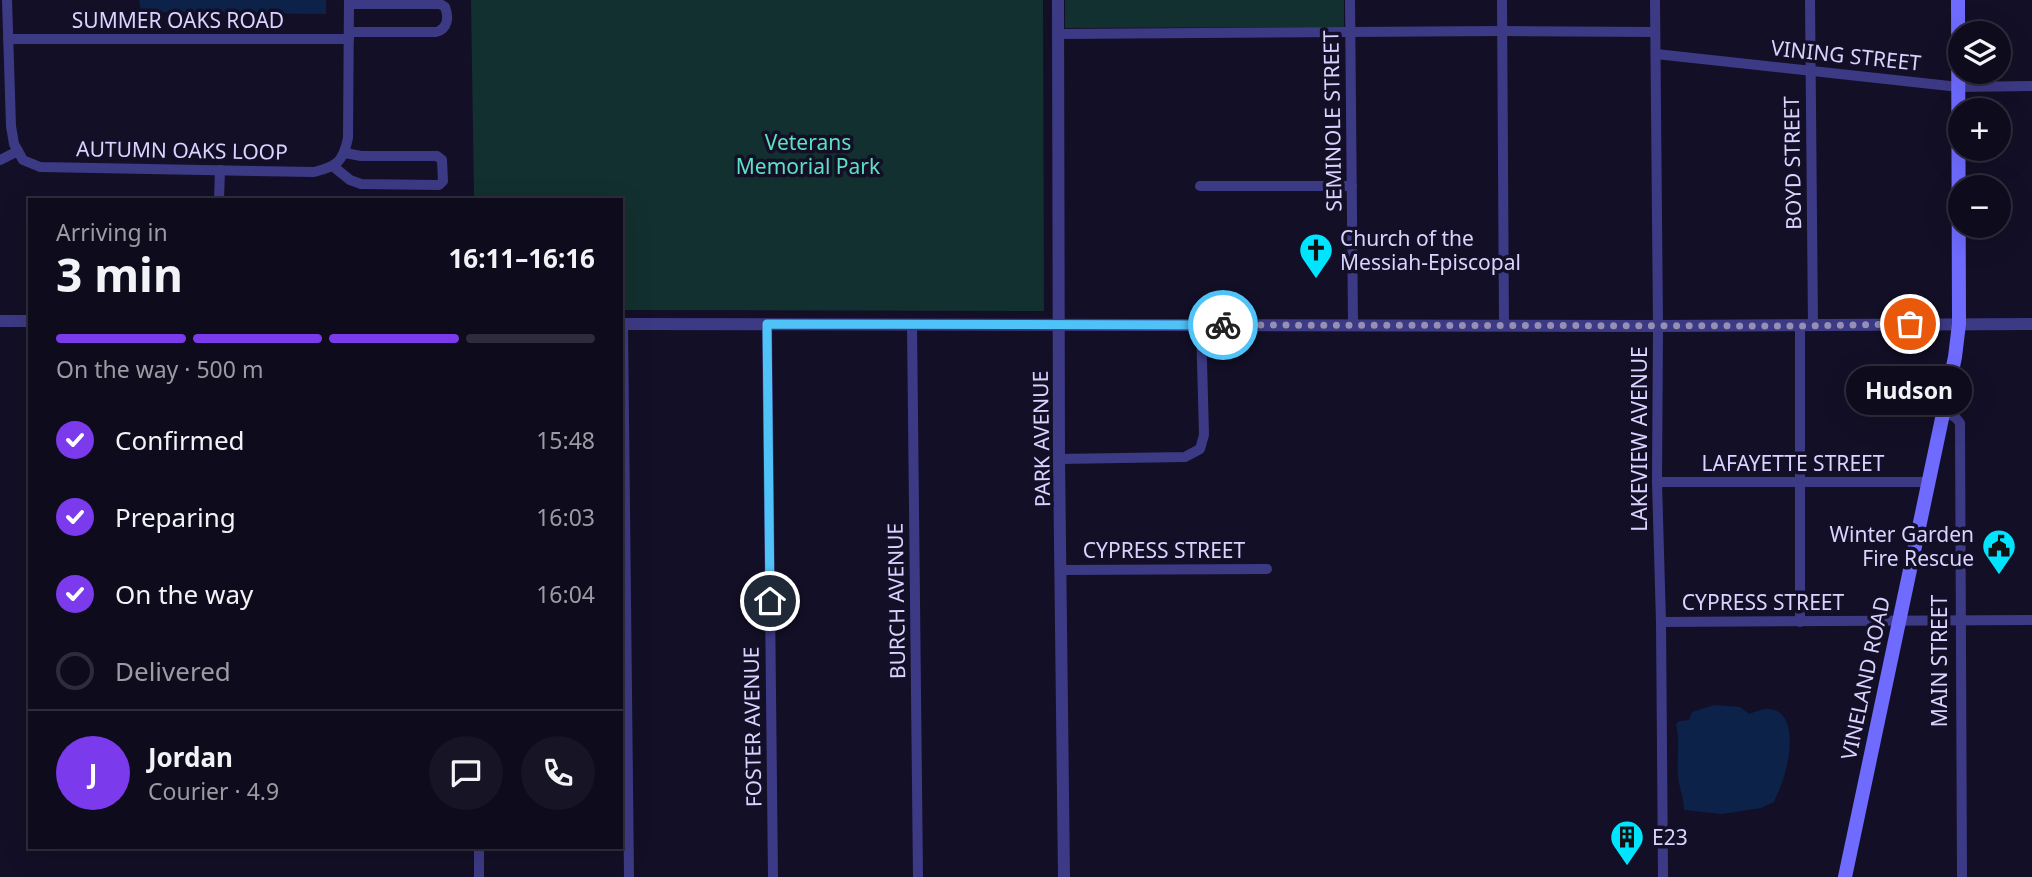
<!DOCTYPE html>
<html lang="en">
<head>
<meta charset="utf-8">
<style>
  :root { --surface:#0e0b1c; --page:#171425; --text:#f1f3f6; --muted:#9b9ba3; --line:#2e2b3b; --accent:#7c3aed }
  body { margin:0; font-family:"Noto Sans",sans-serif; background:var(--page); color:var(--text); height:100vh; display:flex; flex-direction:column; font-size:26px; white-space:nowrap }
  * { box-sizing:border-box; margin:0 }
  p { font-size:23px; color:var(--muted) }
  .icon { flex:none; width:38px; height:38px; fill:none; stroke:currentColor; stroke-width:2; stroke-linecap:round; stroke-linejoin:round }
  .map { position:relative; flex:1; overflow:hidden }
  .side { position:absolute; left:28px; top:198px; width:595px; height:651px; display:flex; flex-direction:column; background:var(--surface); border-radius:0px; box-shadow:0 7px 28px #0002,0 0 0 2px var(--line) }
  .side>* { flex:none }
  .tools { position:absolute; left:1948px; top:21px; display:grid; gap:14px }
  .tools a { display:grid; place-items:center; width:63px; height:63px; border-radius:50%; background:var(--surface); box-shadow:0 7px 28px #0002,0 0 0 2px var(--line); font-size:35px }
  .pin { position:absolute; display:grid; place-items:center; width:60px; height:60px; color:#fff; margin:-30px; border:4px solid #fff; border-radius:50%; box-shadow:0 2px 7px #0007 }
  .courier { position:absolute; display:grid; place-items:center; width:70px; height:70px; margin:-35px; border:5px solid #4fc3f7; border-radius:50%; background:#fff; color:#222; box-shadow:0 2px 9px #0007 }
  .bubble { position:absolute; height:49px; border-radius:24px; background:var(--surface); box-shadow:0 7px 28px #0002,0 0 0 2px var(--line); font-size:23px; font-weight:700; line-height:49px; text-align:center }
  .headline em { font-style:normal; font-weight:700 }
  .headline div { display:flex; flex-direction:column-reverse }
  .headline { display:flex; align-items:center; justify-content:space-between; height:119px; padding:0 28px }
  h1 { font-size:46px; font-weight:700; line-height:52px }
  .bar { display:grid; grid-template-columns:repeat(4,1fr); gap:10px 7px; align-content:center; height:84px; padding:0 28px }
  .bar i { height:9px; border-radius:5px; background:var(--line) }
  .bar .selected { background:var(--accent) }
  .bar p { grid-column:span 4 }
  .line { display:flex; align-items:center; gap:18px; padding:0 28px; border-top:2px solid var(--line) }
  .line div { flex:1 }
  .round { display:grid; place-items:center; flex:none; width:74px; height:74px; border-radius:37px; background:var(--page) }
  ol { padding:0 28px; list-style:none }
  li { display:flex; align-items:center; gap:21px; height:77px }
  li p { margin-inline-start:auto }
  li .icon { padding:7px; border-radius:50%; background:var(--accent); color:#fff; stroke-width:4 }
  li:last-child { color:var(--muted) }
  li i { width:38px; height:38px; border:4px solid var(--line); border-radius:50% }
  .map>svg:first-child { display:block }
</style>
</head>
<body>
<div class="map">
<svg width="2032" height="877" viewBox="0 0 2032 877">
  <rect width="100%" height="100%" fill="#130f26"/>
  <!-- green -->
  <g fill="#12302f">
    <polygon points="471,0 1043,0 1044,311 621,310 621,200 474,199"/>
    <polygon points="1065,0 1344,0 1344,27 1065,28"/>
  </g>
  <!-- water -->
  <g fill="#0c2248">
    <polygon points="139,0 326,0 326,14 141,12"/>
    <path d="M1714,705L1740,707L1749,714C1756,712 1763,708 1769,709C1798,711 1790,758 1784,776C1782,785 1777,794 1774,802L1761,808L1722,814L1684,810C1684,796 1679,789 1678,776C1677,759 1680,741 1676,724L1679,721L1689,720L1692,712Z"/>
  </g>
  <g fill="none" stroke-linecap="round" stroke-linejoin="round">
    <!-- minor -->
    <g stroke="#3d3a85" stroke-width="10">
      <path d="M7,0L11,126L14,144L23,160L40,167L314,172C337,166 343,162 348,138L349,0"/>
      <polyline points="1350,0 1353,325"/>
      <polyline points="1502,0 1504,325"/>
      <polyline points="1655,0 1658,326 1657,482 1661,622 1663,877"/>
      <polyline points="1810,0 1813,326"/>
      <path d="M349,4H440L445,7C449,17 448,29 436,32H349"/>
      <polyline points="1058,34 1502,31 1655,32"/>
      <polyline points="8,39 349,39"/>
      <polyline points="1656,54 1959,87 2032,86"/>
      <polyline points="0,160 18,151"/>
      <polyline points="334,167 350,180 361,184 439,185 443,181 442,160 437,156 361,156 345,153"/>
      <polyline points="1200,186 1352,186"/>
      <polyline points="219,200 220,170"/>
      <polyline points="623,324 629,877"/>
      <polyline points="767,324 773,877"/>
      <polyline points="912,324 918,877"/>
      <polyline points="1800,326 1800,622"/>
      <polyline points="1944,410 1956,418 1960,423 1962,877"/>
      <polyline points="1059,459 1185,457 1200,449 1204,435 1201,325"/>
      <polyline points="1657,482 1929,482"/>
      <polyline points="1062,570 1267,569"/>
      <polyline points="1661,622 2032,620"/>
      <polyline points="479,847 479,877"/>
    </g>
    <!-- tertiary -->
    <g stroke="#3d3a85" stroke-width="12">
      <polyline points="1058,0 1059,459 1064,877"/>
      <polyline points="0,321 30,321"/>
      <polyline points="621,324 1658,326 2032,324"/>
    </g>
    <!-- secondary -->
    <polyline stroke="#6f6bff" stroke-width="14" points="1845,877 1955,357 1959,324 1958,0"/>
  </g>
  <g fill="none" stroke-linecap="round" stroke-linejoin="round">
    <!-- done -->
    <polyline stroke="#948fb3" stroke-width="7" stroke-dasharray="0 12.6" points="1223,325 1800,326 1910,324"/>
    <!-- route -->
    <polyline stroke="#4fc3f7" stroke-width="9" points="770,601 767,324 1223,325"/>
  </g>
  <!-- icons -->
  <defs>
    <g id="church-pin" transform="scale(1.75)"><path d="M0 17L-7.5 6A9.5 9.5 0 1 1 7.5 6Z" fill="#00e5ff" stroke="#130f26"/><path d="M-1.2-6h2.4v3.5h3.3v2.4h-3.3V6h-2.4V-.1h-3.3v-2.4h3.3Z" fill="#111"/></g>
    <g id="civic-pin" transform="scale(1.75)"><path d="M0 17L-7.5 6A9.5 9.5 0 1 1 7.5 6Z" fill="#00e5ff" stroke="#130f26"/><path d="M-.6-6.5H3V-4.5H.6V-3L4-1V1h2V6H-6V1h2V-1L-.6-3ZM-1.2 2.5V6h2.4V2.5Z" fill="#111"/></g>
    <g id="building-pin" transform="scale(1.75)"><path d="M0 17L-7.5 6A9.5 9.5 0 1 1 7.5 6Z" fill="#00e5ff" stroke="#130f26"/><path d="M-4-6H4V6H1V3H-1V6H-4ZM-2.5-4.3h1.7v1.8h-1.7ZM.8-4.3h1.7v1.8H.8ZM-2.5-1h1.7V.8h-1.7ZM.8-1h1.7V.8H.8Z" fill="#111"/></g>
  </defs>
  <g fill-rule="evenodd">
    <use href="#church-pin" x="1316" y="250"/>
    <use href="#civic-pin" x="1999" y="546"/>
    <use href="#building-pin" x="1627" y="837"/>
  </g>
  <g text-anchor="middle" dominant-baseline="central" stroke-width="7" stroke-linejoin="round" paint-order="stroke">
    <!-- street labels -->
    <g font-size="21" fill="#d9d4ff" stroke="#130f26">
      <text x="178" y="20">SUMMER OAKS ROAD</text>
      <text transform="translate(1846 55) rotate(6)">VINING STREET</text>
      <text transform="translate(1332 121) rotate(-91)">SEMINOLE STREET</text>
      <text transform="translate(182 150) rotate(1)">AUTUMN OAKS LOOP</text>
      <text transform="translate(1792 163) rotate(-91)">BOYD STREET</text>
      <text transform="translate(1041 439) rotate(-91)">PARK AVENUE</text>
      <text transform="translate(1639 439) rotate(-90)">LAKEVIEW AVENUE</text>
      <text x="1793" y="463">LAFAYETTE STREET</text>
      <text x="1164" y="550">CYPRESS STREET</text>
      <text transform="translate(896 601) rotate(-91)">BURCH AVENUE</text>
      <text x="1763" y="602">CYPRESS STREET</text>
      <text transform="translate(1939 661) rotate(-90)">MAIN STREET</text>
      <text transform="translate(1865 678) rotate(-78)">VINELAND ROAD</text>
      <text transform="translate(752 727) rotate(-91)">FOSTER AVENUE</text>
    </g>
    <!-- park labels -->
    <g font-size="21" fill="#5fe0c0" stroke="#130f26">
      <text x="808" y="142">Veterans<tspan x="808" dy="24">Memorial Park</tspan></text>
    </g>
    <!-- poi labels -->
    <g font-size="21" fill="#d9d4ff" stroke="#130f26" text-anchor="start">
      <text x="1340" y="238">Church of the<tspan x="1340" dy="24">Messiah-Episcopal</tspan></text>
      <text x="1974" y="534" text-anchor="end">Winter Garden<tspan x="1974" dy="24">Fire Rescue</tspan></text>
      <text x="1652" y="837">E23</text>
    </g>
  </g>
</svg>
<div class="tools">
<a><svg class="icon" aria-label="layers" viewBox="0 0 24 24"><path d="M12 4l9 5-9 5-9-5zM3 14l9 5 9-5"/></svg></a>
<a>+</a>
<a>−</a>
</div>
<div class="pin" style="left:1910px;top:324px;background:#ea580c"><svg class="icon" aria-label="bag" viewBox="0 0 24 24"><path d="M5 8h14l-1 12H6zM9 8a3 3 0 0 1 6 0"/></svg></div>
<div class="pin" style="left:770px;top:601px;background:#1f2937"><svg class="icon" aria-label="home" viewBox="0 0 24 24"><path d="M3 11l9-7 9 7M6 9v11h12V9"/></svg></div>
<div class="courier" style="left:1223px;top:325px"><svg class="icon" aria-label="bike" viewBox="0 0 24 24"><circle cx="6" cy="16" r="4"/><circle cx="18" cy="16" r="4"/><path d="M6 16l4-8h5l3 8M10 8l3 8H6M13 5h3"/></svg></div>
<div class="bubble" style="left:1846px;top:366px;width:126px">Hudson</div>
<section class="side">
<div class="headline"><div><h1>3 min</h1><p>Arriving in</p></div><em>16:11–16:16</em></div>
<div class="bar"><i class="selected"></i><i class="selected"></i><i class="selected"></i><i></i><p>On the way · 500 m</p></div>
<ol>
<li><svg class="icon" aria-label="check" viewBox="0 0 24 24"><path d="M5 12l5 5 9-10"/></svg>Confirmed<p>15:48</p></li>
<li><svg class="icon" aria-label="check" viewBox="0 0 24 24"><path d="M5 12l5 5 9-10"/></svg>Preparing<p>16:03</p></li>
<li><svg class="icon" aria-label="check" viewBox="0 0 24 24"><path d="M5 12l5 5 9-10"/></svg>On the way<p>16:04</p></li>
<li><i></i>Delivered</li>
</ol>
<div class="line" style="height:126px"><b class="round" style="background:var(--accent);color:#fff">J</b><div><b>Jordan</b><p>Courier · 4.9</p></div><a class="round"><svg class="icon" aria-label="chat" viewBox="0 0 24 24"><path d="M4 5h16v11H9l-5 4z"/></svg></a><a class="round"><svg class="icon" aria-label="phone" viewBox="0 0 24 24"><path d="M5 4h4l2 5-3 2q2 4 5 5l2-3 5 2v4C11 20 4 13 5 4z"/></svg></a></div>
</section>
</div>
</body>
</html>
